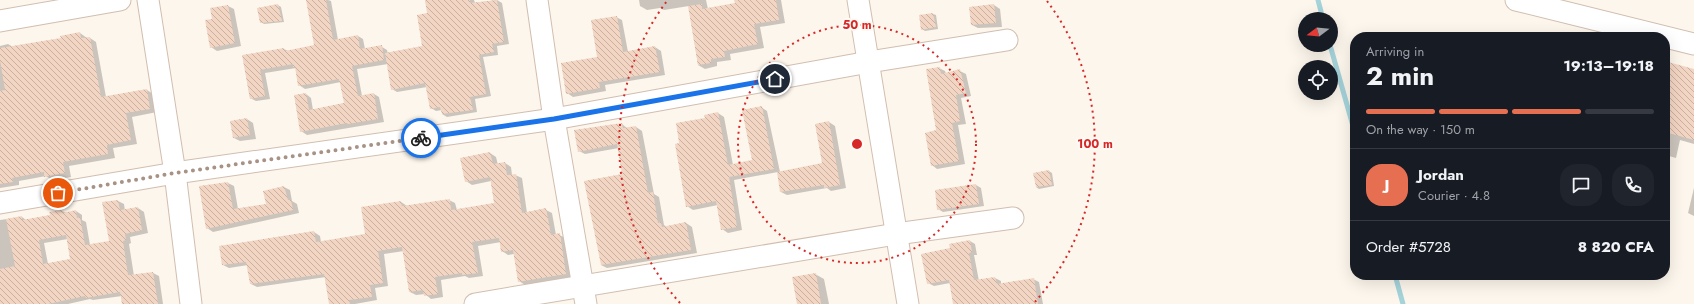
<!DOCTYPE html>
<html lang="en">
<head>
<meta charset="utf-8">
<style>
  :root { --surface:#171b24; --page:#20242c; --text:#f1f3f6; --muted:#9ea1a6; --line:#363941; --accent:#e76f51 }
  body { margin:0; font-family:Jost,sans-serif; background:var(--page); color:var(--text); height:100vh; display:flex; flex-direction:column; font-size:15px; white-space:nowrap }
  * { box-sizing:border-box; margin:0 }
  p { font-size:13px; color:var(--muted) }
  .icon { flex:none; width:22px; height:22px; fill:none; stroke:currentColor; stroke-width:2; stroke-linecap:round; stroke-linejoin:round }
  .map { position:relative; flex:1; overflow:hidden }
  .side { position:absolute; left:1350px; top:32px; width:320px; height:248px; display:flex; flex-direction:column; background:var(--surface); border-radius:16px; box-shadow:0 4px 16px #0002 }
  .side>* { flex:none }
  .needle { width:26px; rotate:254deg }
  .tools { position:absolute; left:1298px; top:12px; display:grid; gap:8px }
  .tools a { display:grid; place-items:center; width:40px; height:40px; border-radius:50%; background:var(--surface); box-shadow:0 4px 16px #0002; font-size:20px }
  .pin { position:absolute; display:grid; place-items:center; width:34px; height:34px; color:#fff; margin:-17px; border:2px solid #fff; border-radius:50%; box-shadow:0 1px 4px #0007 }
  .courier { position:absolute; display:grid; place-items:center; width:40px; height:40px; margin:-20px; border:3px solid #1a73e8; border-radius:50%; background:#fff; color:#222; box-shadow:0 1px 5px #0007 }
  .overview em { font-style:normal; font-weight:700 }
  .overview div { display:flex; flex-direction:column-reverse }
  .overview { display:flex; align-items:center; justify-content:space-between; height:68px; padding:0 16px }
  h1 { font-size:26px; font-weight:700; line-height:30px }
  .bar { display:grid; grid-template-columns:repeat(4,1fr); gap:6px 4px; align-content:center; height:48px; padding:0 16px }
  .bar i { height:5px; border-radius:3px; background:var(--line) }
  .bar .on { background:var(--accent) }
  .bar p { grid-column:span 4 }
  .line { display:flex; align-items:center; gap:10px; padding:0 16px; border-top:1px solid var(--line) }
  .line div { flex:1 }
  .round { display:grid; place-items:center; flex:none; width:42px; height:42px; border-radius:16px; background:var(--page) }
  .map>svg:first-child { display:block }
</style>
</head>
<body>
<div class="map">
<svg width="1694" height="304" viewBox="0 0 1694 304">
  <defs>
    <pattern id="building-back-hatch" width="6" height="6" patternUnits="userSpaceOnUse"><rect width="6" height="6" fill="#f3d5c3"/><path d="M-1 5l2 2M0 0l6 6M5-1l2 2" fill="none" stroke="#cab0a1"/></pattern>
  </defs>
  <rect width="100%" height="100%" fill="#fdf6ec"/>
  <!-- shadow -->
  <g fill="#0003" fill-rule="evenodd">
    <polygon points="315,0 328,0 331,1 338,40 358,36 363,39 365,49 382,47 387,50 388,54 423,47 428,13 425,0 474,0 475,3 497,0 502,3 509,44 497,46 498,55 483,57 491,96 475,99 477,112 447,117 442,114 442,110 436,111 431,108 427,87 397,92 392,89 388,64 357,69 362,96 374,94 379,97 384,122 307,135 301,131 306,94 311,98 313,110 345,103 341,82 305,89 299,85 296,68 265,73 270,99 256,101 250,98 243,56 284,49 288,51 315,46"/>
    <polygon points="639,0 706,0 708,9 736,4 735,0 781,0 785,23 760,27 764,48 730,54 731,60 717,62 717,66 705,69 698,65 689,6 664,10 660,8 647,10 640,6"/>
    <polygon points="278,5 281,7 284,22 264,24 261,22 258,9"/>
    <polygon points="994,5 1000,9 1002,27 978,28 972,25"/>
    <polygon points="228,6 234,9 241,46 217,51 211,47 214,19"/>
    <polygon points="933,14 936,15 938,29 925,31 922,29 920,16"/>
    <polygon points="616,17 622,20 628,52 655,47 661,51 665,75 605,85 606,91 573,97 567,93 598,58"/>
    <polygon points="80,33 87,38 90,38 96,42 106,97 147,90 153,94 157,112 132,117 137,144 113,148 115,158 69,166 71,177 52,180 46,176 19,181 19,185 0,188 0,46 8,44 13,47 62,39"/>
    <polygon points="1693,67 1694,144 1680,140 1676,158 1665,155 1665,75 1693,69"/>
    <polygon points="939,68 945,71 946,74 960,71 966,74 971,96 961,98 966,124 958,125 965,164 937,169 932,165 938,131"/>
    <polygon points="761,107 767,111 780,172 824,164 829,122 835,126 846,188 831,191 827,188 787,195 781,192 778,172 734,180 742,230 728,233 722,229 718,205 693,210 687,206 681,144 706,119 718,113 724,117 733,165 753,161"/>
    <polygon points="247,119 253,123 256,139 240,141 234,138"/>
    <polygon points="622,124 628,129 636,127 642,131 654,194 659,197 664,225 667,227 686,223 692,227 697,253 607,268 601,265 623,175 619,148 585,154 579,151"/>
    <polygon points="490,153 496,157 498,165 505,163 511,167 512,175 515,175 522,178 527,213 546,210 552,213 556,235 559,235 566,238 571,277 525,285 519,281 514,254 508,255 502,251 501,242 478,246 483,276 469,278 465,276 441,280 443,297 431,299 425,294 416,295 410,292 404,251 384,254 388,286 375,288 377,300 355,304 330,304 326,277 257,287 251,284 248,265 229,268 223,265 314,232 320,236 321,242 367,234 401,202 407,206 449,200 455,203 457,210 495,204 491,181 472,185 466,181"/>
    <polygon points="1049,171 1052,173 1054,186 1039,189 1036,187"/>
    <polygon points="228,183 234,186 238,209 267,205 284,187 290,190 292,201 297,204 299,213 213,232 207,228 200,187"/>
    <polygon points="976,185 981,188 984,206 943,212 938,209"/>
    <polygon points="1694,188 1694,216 1688,213"/>
    <path d="M118,201L124,204L125,211L138,208L144,212L148,233L130,237L131,243L129,244L134,276L153,273L159,276L163,304H123L122,296L93,300L90,299L68,304H0V220L22,217L26,220L51,216L50,213L62,211L66,213L76,211L82,215V220L86,222L90,245L110,242L103,203ZM68,239L71,260L48,264L44,243Z"/>
    <polygon points="970,241 975,244 977,255 974,255 979,281 995,278 1001,281 1001,285 1033,279 1039,282 1043,304 954,304 950,283 934,286 928,283 951,249"/>
    <polygon points="815,274 824,279 829,304 798,304"/>
  </g>
  <g fill="none" stroke-linecap="round" stroke-linejoin="round">
    <!-- stream -->
    <g stroke="#a5d3da" stroke-width="5">
      <polyline points="1318,0 1323,19"/>
      <polyline points="1330,45 1355,133"/>
      <polyline points="1395,275 1403,304"/>
    </g>
  </g>
  <!-- building -->
  <g fill="url(#building-back-hatch)" fill-rule="evenodd">
    <polygon points="306,0 326,0 333,40 358,35 360,49 382,45 384,60 352,66 358,96 374,93 378,119 348,124 347,123 300,132 294,95 306,93 309,110 344,103 339,79 298,86 295,67 293,67 293,64 260,70 265,96 250,99 242,55 284,48 285,51 314,45"/>
    <polygon points="425,0 470,0 470,3 497,0 504,42 492,44 494,52 479,55 486,94 470,97 473,110 442,114 440,107 430,109 425,83 391,90 385,53 422,46 417,15 427,13"/>
    <polygon points="734,0 776,0 779,20 754,24 758,44 724,51 725,57 711,59 711,63 698,65 688,6 702,4 702,9 735,3"/>
    <polygon points="278,4 282,21 260,23 257,8"/>
    <polygon points="994,4 996,23 971,25 969,7"/>
    <polygon points="228,5 235,43 210,48 205,20 212,19 210,8"/>
    <polygon points="933,13 936,27 921,30 919,15"/>
    <polygon points="617,16 623,52 655,46 660,72 599,82 600,88 566,94 561,63 597,57 591,20"/>
    <polygon points="80,32 81,38 90,37 101,97 147,89 150,109 126,113 131,140 107,145 108,154 63,162 65,173 44,177 44,172 12,178 13,182 0,184 0,91 5,90 0,60 0,48 61,38 60,36"/>
    <polygon points="1668,62 1694,69 1694,140 1665,132 1665,72"/>
    <polygon points="940,67 941,74 960,69 966,93 956,95 960,121 952,123 959,161 931,166 925,133 936,130 926,69"/>
    <polygon points="762,106 774,169 729,177 737,227 721,230 716,201 686,207 675,144 679,143 676,123 705,118 704,115 718,112 728,165 752,160 742,110"/>
    <polygon points="247,118 250,135 233,138 230,121"/>
    <polygon points="829,121 840,185 824,188 824,185 780,192 777,172 822,163 815,124"/>
    <polygon points="622,123 623,128 636,126 648,193 653,192 658,223 661,222 662,227 686,222 691,250 601,265 584,181 622,174 617,144 578,152 574,130"/>
    <polygon points="490,152 493,164 505,162 507,175 516,174 522,213 546,208 551,235 560,233 566,274 518,282 513,250 501,252 499,238 472,242 478,273 462,275 462,273 435,277 438,294 424,296 423,290 409,292 402,247 378,251 383,283 370,285 372,297 349,300 350,304 329,304 324,274 250,284 246,262 222,265 219,246 314,231 316,242 365,234 361,207 401,201 402,206 450,199 451,210 494,203 490,177 465,182 460,158"/>
    <polygon points="1049,170 1052,185 1036,187 1033,173"/>
    <polygon points="228,182 233,209 266,204 263,191 284,186 288,200 291,200 293,210 206,229 199,186"/>
    <polygon points="976,184 979,204 937,210 935,190"/>
    <path d="M118,200L120,210L138,207L142,230L125,234L126,240L123,241L128,275L153,272L158,304H122L120,292L86,298L85,296L48,304H0V269L15,266L6,219L22,216V220L50,215L49,212L62,210L63,213L76,210L77,218L80,217L85,245L109,241L102,202ZM66,235L70,259L43,264L39,240Z"/>
    <polygon points="970,240 972,252 969,253 974,280 995,277 997,284 1034,278 1038,304 953,304 949,280 927,284 921,254 950,248 949,244"/>
    <polygon points="816,273 821,304 797,304 792,277"/>
  </g>
  <g fill="none" stroke-linecap="round" stroke-linejoin="round">
    <!-- minor casing -->
    <g stroke="#d1beb0" stroke-width="23">
      <g id="minor">
        <polyline points="148,0 175,173 191,304"/>
        <polyline points="537,0 554,119 586,304"/>
        <polyline points="858,0 908,304"/>
        <polyline points="1516,0 1694,44"/>
        <polyline points="0,21 120,0"/>
        <polyline points="0,203 175,173 554,119 869,62 1007,40"/>
        <polyline points="475,304 896,234 1013,218"/>
      </g>
    </g>
    <!-- minor -->
    <use href="#minor" stroke="#fff" stroke-width="21"/>
  </g>
  <g fill="none" stroke-linecap="round" stroke-linejoin="round">
    <!-- done -->
    <polyline stroke="#a89285" stroke-width="4" stroke-dasharray="0 7.2" points="58,193 175,173 421,138"/>
    <!-- route -->
    <polyline stroke="#1a73e8" stroke-width="5" points="421,138 554,119 775,79"/>
  </g>
  <!-- distance rings -->
  <g fill="none" stroke="#d62828" stroke-width="2" stroke-dasharray="2 4">
    <circle cx="857" cy="144" r="119"/>
    <path d="M680 303A238 238 0 0 1 667 1M1047 1A238 238 0 0 1 1034 303"/>
  </g>
  <circle cx="857" cy="144" r="6" fill="#d62828" stroke="#fffaf3" stroke-width="2"/>
  <g font-size="12" text-anchor="middle" font-weight="bold" fill="#d62828" stroke="#fffaf3" stroke-width="4" stroke-linejoin="round" paint-order="stroke">
    <text x="857" y="29">50 m</text>
    <text x="1095" y="148">100 m</text>
  </g>
</svg>
<div class="tools">
<a><svg class="needle" viewBox="-14 -14 28 28"><path d="M0-13l5 13h-10z" fill="#e53935"/><path d="M0 13l5-13h-10z" fill="#9ea1a6"/></svg></a>
<a><svg class="icon" aria-label="locate" viewBox="0 0 24 24"><circle cx="12" cy="12" r="6"/><path d="M12 2v4M12 18v4M2 12h4M18 12h4"/></svg></a>
</div>
<div class="pin" style="left:58px;top:193px;background:#ea580c"><svg class="icon" aria-label="bag" viewBox="0 0 24 24"><path d="M5 8h14l-1 12H6zM9 8a3 3 0 0 1 6 0"/></svg></div>
<div class="pin" style="left:775px;top:79px;background:#1f2937"><svg class="icon" aria-label="home" viewBox="0 0 24 24"><path d="M3 11l9-7 9 7M6 9v11h12V9"/></svg></div>
<div class="courier" style="left:421px;top:138px"><svg class="icon" aria-label="bike" viewBox="0 0 24 24"><circle cx="6" cy="16" r="4"/><circle cx="18" cy="16" r="4"/><path d="M6 16l4-8h5l3 8M10 8l3 8H6M13 5h3"/></svg></div>
<section class="side">
<div class="overview"><div><h1>2 min</h1><p>Arriving in</p></div><em>19:13–19:18</em></div>
<div class="bar"><i class="on"></i><i class="on"></i><i class="on"></i><i></i><p>On the way · 150 m</p></div>
<div class="line" style="height:72px"><b class="round" style="background:var(--accent);color:#fff">J</b><div><b>Jordan</b><p>Courier · 4.8</p></div><a class="round"><svg class="icon" aria-label="chat" viewBox="0 0 24 24"><path d="M4 5h16v11H9l-5 4z"/></svg></a><a class="round"><svg class="icon" aria-label="phone" viewBox="0 0 24 24"><path d="M5 4h4l2 5-3 2q2 4 5 5l2-3 5 2v4C11 20 4 13 5 4z"/></svg></a></div>
<div class="line" style="height:52px"><div>Order #5728</div><b>8 820 CFA</b></div>
</section>
</div>
</body>
</html>
